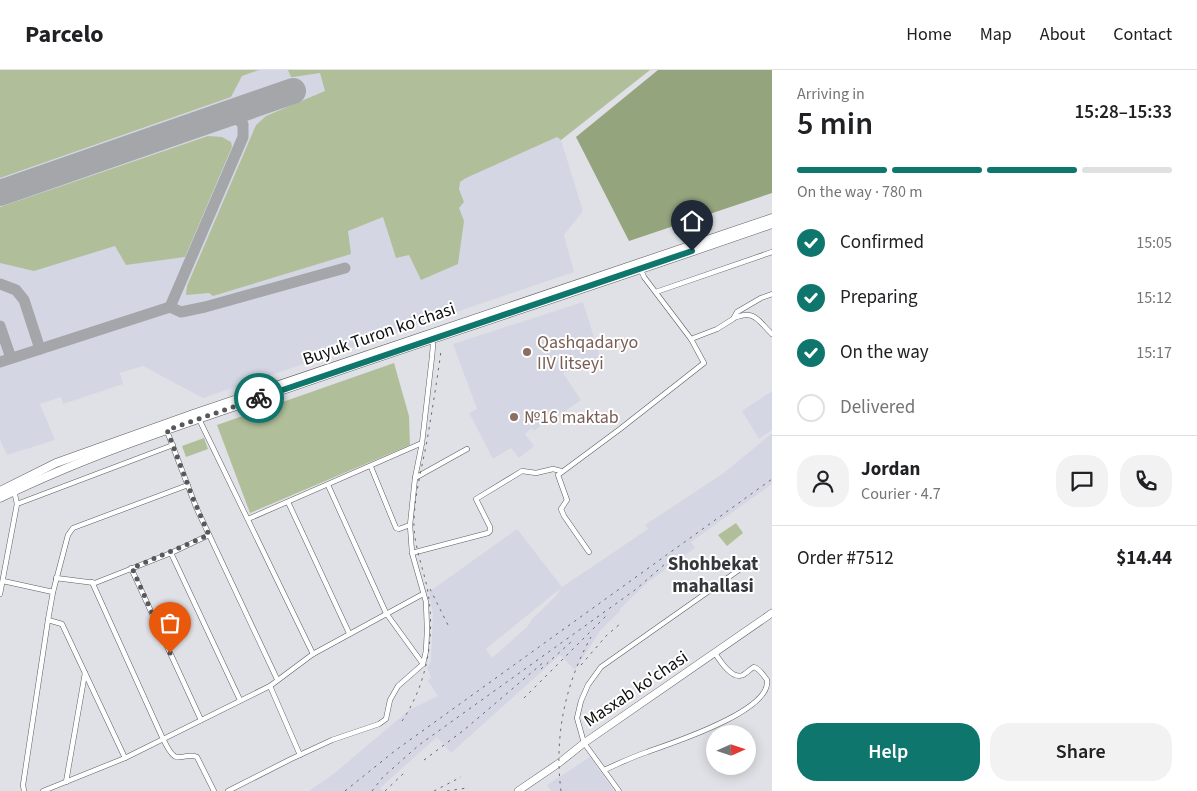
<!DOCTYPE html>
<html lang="en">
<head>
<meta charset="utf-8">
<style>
  :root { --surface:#fff; --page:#f2f2f2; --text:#202124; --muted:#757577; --line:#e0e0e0; --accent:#0f766e }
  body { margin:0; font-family:"Source Sans 3",sans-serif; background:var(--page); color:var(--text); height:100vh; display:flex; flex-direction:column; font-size:19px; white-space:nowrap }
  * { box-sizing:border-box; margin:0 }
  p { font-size:16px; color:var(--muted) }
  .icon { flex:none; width:28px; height:28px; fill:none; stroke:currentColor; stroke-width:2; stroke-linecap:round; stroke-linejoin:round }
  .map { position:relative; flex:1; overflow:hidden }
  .drawer { display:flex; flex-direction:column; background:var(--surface); width:425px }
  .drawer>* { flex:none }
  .needle { width:32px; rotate:87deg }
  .buttons { position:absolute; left:706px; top:655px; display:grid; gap:10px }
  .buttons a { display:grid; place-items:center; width:50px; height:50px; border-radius:50%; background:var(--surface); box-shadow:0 2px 12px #0003; font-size:25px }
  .pin { position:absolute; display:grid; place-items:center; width:42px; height:42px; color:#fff; margin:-51px -21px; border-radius:50% 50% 50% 0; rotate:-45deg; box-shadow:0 0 5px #0007 }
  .pin .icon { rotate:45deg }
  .courier { position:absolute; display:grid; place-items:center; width:50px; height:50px; margin:-25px; border:4px solid #0f766e; border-radius:50%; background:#fff; color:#222; box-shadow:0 1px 6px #0007 }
  .overview em { font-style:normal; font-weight:600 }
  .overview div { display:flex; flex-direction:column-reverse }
  .overview { display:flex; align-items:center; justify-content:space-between; height:85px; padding:0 25px }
  h1 { font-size:32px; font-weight:600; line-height:38px }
  .bar { display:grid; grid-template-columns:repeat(4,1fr); gap:8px 5px; align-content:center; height:60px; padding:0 25px }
  .bar i { height:6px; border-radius:4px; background:var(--line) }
  .bar .selected { background:var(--accent) }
  .bar p { grid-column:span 4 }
  .line { display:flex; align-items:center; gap:12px; padding:0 25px; border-top:1px solid var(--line) }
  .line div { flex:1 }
  .round { display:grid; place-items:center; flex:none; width:52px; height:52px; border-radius:20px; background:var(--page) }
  ol { padding:0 25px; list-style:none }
  li { display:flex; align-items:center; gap:15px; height:55px }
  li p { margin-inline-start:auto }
  li .icon { padding:5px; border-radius:50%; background:var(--accent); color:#fff; stroke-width:4 }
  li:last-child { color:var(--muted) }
  li i { width:28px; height:28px; border:2px solid var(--line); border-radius:50% }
  .action { display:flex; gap:10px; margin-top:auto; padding:10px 25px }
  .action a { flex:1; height:58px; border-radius:20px; background:var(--accent); color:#fff; font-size:20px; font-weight:600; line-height:58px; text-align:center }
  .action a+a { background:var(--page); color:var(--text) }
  header { display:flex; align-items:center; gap:30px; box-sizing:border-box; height:70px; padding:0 25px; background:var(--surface); border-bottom:1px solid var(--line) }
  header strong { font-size:24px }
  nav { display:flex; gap:28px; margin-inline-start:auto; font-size:18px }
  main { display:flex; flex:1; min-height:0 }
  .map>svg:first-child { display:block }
</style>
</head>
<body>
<header>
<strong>Parcelo</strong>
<nav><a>Home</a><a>Map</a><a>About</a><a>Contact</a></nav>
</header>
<main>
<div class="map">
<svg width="772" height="721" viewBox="0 0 772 721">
  <rect width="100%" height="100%" fill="#e0e1e6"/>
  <!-- built -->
  <g fill="#d4d7e3" fill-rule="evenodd">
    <polygon points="0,0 650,0 561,70 583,141 564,165 574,202 203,328 143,296 120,303 123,314 63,334 61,327 40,334 55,370 7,385 0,370"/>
    <polygon points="583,232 601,290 563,303 581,330 548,353 546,351 534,361 532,358 525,364 534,376 519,388 511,378 493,389 469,343 477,339 453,274"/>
    <polygon points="772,321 772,360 759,369 742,341"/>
    <path d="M772,363V414L691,472L695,478L648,512L620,539V541L600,561L575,600L560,585L451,683L437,667L380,718L383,721H309L336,702L409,640L438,626L428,611L431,607L427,597L430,594L431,589L433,544L429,522L440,514L517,459L562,517L648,459L645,455L725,402ZM561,518L556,526L532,549L527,557L492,588L486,579Z"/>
    <polygon points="590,687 614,721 551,721 547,715"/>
  </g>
  <!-- green -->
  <g fill="#b0bf9a">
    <polygon points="0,0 259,0 242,6 231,27 0,108"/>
    <polygon points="288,0 650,0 561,70 557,67 466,108 460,112 459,119 464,132 459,138 464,151 458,194 421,210 409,185 396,188 383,147 348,161 351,184 213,226 209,223 186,225 187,216 256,55 266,46 325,21 320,3 293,7 291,7"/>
    <polygon points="208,66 222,67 231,72 232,77 185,187 126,195 115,176 34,201 0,193 0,137"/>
    <polygon points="394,293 409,346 410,375 250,443 217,355"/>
    <polygon points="204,368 208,379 186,387 182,376"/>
    <polygon points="736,453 743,463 727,476 718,465"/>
  </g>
  <!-- forest -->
  <polygon fill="#94a47c" points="658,0 772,0 772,123 629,171 576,67"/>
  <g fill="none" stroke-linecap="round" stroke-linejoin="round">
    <!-- taxiway -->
    <g stroke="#a4a6aa" stroke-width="11">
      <polyline points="0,214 16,220 24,230 40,279"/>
      <polyline points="170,237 243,67 243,54 234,47 223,46"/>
      <polyline points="0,256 11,288"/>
      <polyline points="0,292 170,237 181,242 205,237 345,198"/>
    </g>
    <!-- runway -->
    <polyline stroke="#a4a6aa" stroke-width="26" points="0,123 293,21"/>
    <!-- street casing -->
    <g stroke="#5c5d62" stroke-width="5.5">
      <g id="street">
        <polyline points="656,222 772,182"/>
        <path d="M734,248C755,239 758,251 772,264"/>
        <polyline points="691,269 717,259 733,249 737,242 761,228 772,224"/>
        <polyline points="199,349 313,584"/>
        <polyline points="167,361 196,437 277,609"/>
        <polyline points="371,397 396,458 399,459 410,455"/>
        <polyline points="415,408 467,379"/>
        <polyline points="328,415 386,543 423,594"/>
        <polyline points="288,432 349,563"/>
        <polyline points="17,434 173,375"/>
        <polyline points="248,449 422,373"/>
        <polyline points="589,482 564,446 561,439 567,430 558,405 620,359 704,293 691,269 644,207 640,198"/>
        <polyline points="171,483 240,630"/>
        <polyline points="412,483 488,463 490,461 490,457 476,429 522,401 536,403 553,399 561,401"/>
        <polyline points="131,498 201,650"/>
        <polyline points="56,508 95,513 171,483 209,465"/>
        <polyline points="3,511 53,522"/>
        <path d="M92,512L163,669C166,674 170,685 176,687C182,689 188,683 197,687L214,721"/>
        <polyline points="0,524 17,434 14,420"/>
        <polyline points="48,550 62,554 125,688"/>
        <polyline points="270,616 300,685"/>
        <path d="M604,700C618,694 632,687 647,682C666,675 772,642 767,610C763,605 760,599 754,597C750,599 747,603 743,605C732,610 720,591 715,583"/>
        <polyline points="66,712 85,603"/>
        <polyline points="24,721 23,715 48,550 53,522 68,465 73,458 188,415"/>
        <polyline points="43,721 125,688 270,616 313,584 423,524"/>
        <polyline points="228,721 291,689 332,670 379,654 386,649 390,630 398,616 423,594 426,581 427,560 426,532 412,483 410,455 415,408 422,373 432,287 433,275 431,267"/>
        <polyline points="619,721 584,673 577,648 581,631 588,615 601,597 746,495"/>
      </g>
    </g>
    <!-- secondary casing -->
    <g stroke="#5c5d62" stroke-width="8">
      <polyline id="secondary" points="518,721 559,693 584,673 772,543"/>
    </g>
    <!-- primary casing -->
    <g stroke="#5c5d62" stroke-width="9">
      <g id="primary">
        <polyline points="0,421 56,393 193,344 772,148"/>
        <path d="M0,428C90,384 186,353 280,321C444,264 609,211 772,154"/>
      </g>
    </g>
    <!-- street -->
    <use href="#street" stroke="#fff" stroke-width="4.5"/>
    <!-- secondary -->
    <use href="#secondary" stroke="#fff" stroke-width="7"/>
    <!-- primary -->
    <use href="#primary" stroke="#fff" stroke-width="8"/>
    <!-- rail -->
    <g stroke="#696a6d" stroke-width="1" stroke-dasharray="2.5 5" stroke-linecap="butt">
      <polyline points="430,519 449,557"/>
      <polyline points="581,595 607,565 620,554"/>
      <polyline points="541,599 571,572"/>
      <polyline points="524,628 606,546"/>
      <path d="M402,651C428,613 436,562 427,517C422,494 413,473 414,450C415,423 422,397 427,371C432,341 437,311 441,281"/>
      <polyline points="424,690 464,660 545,591"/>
      <polyline points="345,721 396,680 772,409"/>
      <polyline points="372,721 383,707 419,675 635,520 665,494"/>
      <polyline points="385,721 405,702"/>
      <polyline points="434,721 461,707"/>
      <polyline points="447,721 467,718"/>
      <path d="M561,721C554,667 565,614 591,567"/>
    </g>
  </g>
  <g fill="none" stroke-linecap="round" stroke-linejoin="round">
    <!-- done -->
    <polyline stroke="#58585c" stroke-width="5" stroke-dasharray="0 9" points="170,583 132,498 209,465 192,426 167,360 259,328"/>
    <!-- route -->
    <polyline stroke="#0f766e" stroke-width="6" points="259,328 692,181"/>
  </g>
  <!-- markers -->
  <g fill="#8d6e63" stroke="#fff" stroke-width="2">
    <circle cx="527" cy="282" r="5"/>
    <circle cx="514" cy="347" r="5"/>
  </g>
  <g text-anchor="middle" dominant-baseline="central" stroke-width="4" stroke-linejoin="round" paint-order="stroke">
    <!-- street labels -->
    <g font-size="18" fill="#0f0f11" stroke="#fff">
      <text transform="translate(379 264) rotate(-19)">Buyuk Turon ko'chasi</text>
      <text transform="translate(636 619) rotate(-34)">Masxab ko'chasi</text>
    </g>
    <!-- education labels -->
    <g font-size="18" fill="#785e54" stroke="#fff" text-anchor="start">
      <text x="537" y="272">Qashqadaryo<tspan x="537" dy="21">IIV litseyi</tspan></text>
      <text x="524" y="347">№16 maktab</text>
    </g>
    <!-- neighbourhood labels -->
    <g font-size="19" font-weight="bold" fill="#36373b" stroke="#fff">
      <text x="713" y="494">Shohbekat<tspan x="713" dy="22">mahallasi</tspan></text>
    </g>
  </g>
</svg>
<div class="buttons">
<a><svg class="needle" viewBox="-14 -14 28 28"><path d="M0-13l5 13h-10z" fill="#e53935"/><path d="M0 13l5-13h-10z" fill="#757577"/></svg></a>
</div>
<div class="pin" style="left:170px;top:583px;background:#ea580c"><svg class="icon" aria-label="bag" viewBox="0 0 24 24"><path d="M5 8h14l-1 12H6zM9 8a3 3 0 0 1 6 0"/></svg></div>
<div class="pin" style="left:692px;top:181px;background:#1f2937"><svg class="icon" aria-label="home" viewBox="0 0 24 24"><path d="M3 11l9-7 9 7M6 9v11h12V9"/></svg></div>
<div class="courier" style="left:259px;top:328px"><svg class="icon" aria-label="bike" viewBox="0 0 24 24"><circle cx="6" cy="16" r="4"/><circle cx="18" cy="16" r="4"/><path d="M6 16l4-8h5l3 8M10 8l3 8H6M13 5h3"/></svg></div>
</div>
<section class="drawer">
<div class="overview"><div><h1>5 min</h1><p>Arriving in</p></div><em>15:28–15:33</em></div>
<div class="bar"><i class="selected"></i><i class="selected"></i><i class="selected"></i><i></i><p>On the way · 780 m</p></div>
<ol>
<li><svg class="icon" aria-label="check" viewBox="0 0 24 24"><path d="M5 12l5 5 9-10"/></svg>Confirmed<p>15:05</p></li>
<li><svg class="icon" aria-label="check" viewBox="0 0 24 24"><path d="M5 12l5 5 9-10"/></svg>Preparing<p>15:12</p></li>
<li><svg class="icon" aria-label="check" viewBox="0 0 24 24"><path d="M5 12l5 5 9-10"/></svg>On the way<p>15:17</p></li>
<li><i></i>Delivered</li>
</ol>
<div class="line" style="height:90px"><a class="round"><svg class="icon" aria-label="person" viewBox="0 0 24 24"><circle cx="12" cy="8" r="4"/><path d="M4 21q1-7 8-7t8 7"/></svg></a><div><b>Jordan</b><p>Courier · 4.7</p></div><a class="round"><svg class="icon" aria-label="chat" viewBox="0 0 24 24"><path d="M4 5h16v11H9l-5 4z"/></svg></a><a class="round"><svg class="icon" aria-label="phone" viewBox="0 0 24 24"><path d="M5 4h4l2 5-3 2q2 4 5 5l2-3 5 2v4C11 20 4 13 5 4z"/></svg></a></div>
<div class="line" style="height:65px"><div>Order #7512</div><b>$14.44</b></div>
<div class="action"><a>Help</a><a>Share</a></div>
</section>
</main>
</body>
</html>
